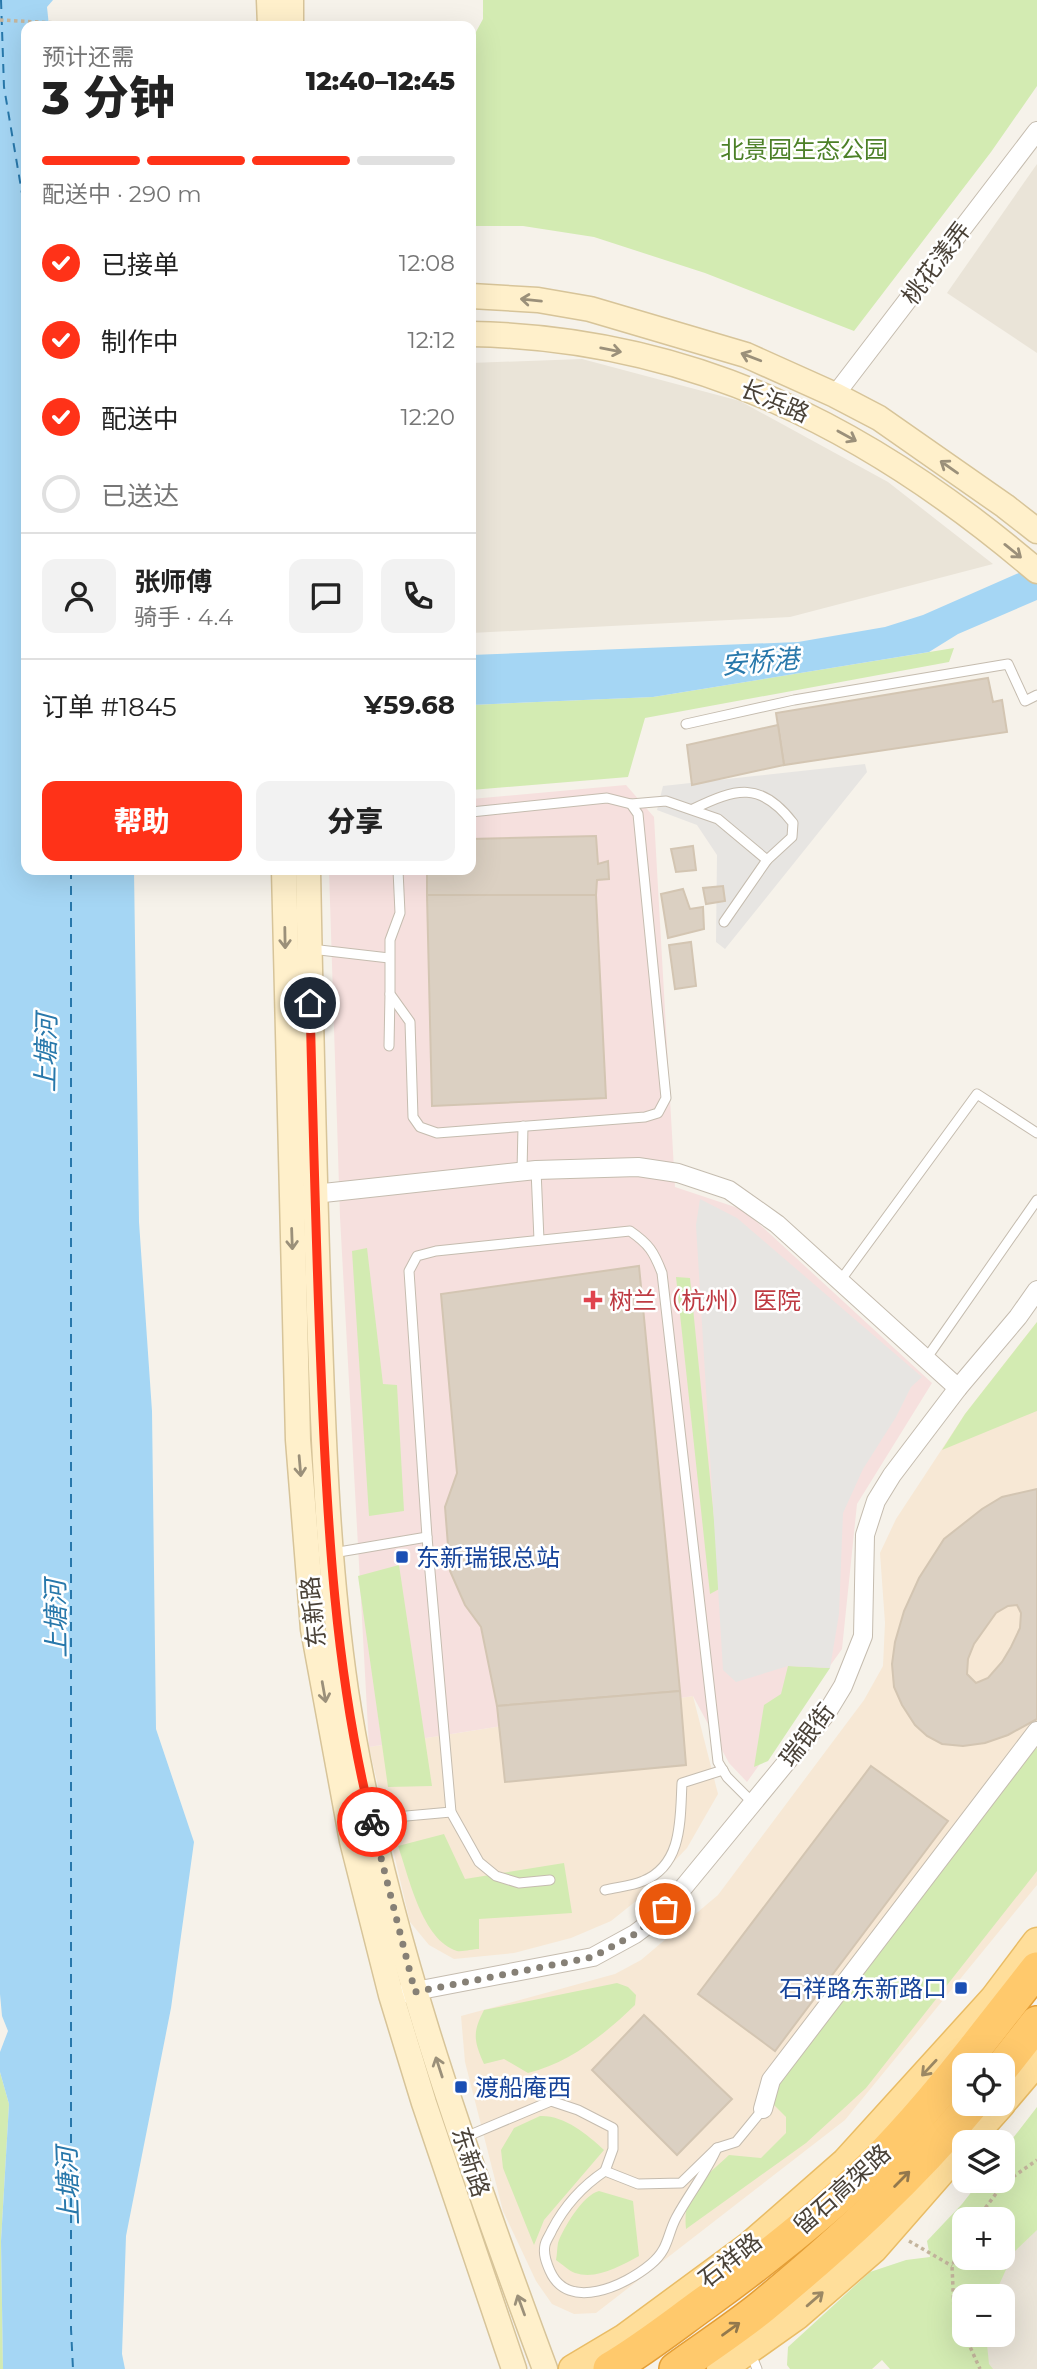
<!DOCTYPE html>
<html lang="zh">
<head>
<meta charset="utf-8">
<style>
  :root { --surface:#fff; --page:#f2f2f2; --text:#222; --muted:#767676; --line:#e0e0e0; --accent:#ff3218 }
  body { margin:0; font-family:Montserrat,"Noto Sans SC",sans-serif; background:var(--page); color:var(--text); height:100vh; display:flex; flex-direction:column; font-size:26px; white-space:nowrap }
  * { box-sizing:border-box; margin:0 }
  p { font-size:23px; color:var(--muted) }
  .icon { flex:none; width:38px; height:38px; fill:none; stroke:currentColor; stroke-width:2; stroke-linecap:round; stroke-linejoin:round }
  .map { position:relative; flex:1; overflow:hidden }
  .drawer { position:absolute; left:21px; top:21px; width:455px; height:854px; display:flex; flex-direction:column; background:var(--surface); border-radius:14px; box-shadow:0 7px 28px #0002 }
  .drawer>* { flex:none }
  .buttons { position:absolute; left:952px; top:2053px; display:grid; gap:14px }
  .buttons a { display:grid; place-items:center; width:63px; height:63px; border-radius:14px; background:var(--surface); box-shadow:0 7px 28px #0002; font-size:35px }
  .pin { position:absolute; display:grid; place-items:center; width:60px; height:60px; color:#fff; margin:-30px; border:4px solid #fff; border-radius:50%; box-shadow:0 2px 7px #0007 }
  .courier { position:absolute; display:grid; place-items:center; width:70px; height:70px; margin:-35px; border:5px solid #ff3218; border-radius:50%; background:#fff; color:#222; box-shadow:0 2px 9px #0007 }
  .head em { font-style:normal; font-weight:800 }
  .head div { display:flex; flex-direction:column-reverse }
  .head { display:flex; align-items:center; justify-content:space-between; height:119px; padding:0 21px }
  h1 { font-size:46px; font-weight:800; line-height:52px }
  .bar { display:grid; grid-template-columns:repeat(4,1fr); gap:10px 7px; align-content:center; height:84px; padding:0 21px }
  .bar i { height:9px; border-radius:5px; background:var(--line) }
  .bar .selected { background:var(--accent) }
  .bar p { grid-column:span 4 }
  .line { display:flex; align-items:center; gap:18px; padding:0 21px; border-top:2px solid var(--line) }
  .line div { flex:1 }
  .round { display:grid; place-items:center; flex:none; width:74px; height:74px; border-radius:14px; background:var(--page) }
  ol { padding:0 21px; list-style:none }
  li { display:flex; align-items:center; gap:21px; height:77px }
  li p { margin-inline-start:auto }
  li .icon { padding:7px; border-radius:50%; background:var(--accent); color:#fff; stroke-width:4 }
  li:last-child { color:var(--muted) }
  li i { width:38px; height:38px; border:4px solid var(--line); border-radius:50% }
  .cta { display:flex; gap:14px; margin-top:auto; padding:14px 21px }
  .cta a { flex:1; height:80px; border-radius:14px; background:var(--accent); color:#fff; font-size:28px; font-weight:800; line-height:80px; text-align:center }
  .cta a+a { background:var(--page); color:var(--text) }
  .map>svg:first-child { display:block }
</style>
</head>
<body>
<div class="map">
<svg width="1037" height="2369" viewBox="0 0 1037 2369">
  <rect width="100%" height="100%" fill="#f6f2ea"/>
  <!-- residential -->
  <g fill="#eae4d8">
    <polygon points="1037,164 1037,353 947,293"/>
    <polygon points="582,359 740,401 888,482 993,564 790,617 471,633 471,363"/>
    <polygon points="1037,2190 1037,2369 968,2369 959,2349 964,2334 1003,2334 1003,2296 969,2296 1003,2258"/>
  </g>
  <!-- commercial -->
  <g fill="#f7e8d5">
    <polygon points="1037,1322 1037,1885 845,2120 596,2313 574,2314 552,2304 536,2281 503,2211 465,2062 461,2016 615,1974 641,1960 718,1895 864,1700 883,1666 885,1623 880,1553 896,1519 965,1414"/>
    <polygon points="693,1696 718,1794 687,1848 636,1901 611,1921 571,1938 514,1953 454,1959 429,1945 410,1922 369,1747"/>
  </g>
  <!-- medical -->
  <polygon fill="#f6e0de" points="626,785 654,817 675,1187 744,1210 932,1383 857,1504 842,1649 747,1782 729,1763 693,1696 369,1747 340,1217 329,870 471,870 471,799"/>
  <!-- green -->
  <g fill="#d3ebb2" fill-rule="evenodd">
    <polygon points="483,0 1037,0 1037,86 991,152 854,331 705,273 594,237 523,226 471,226 471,41 483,19"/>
    <polygon points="954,648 949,662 645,718 628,777 471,790 471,705 653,697"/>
    <polygon points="367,1248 383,1384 397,1385 404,1511 369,1516 352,1251"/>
    <polygon points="676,1277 690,1278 721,1588 710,1594"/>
    <polygon points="1037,1322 1037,1411 942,1450 965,1414"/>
    <polygon points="399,1565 432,1786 388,1787 358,1576"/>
    <polygon points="788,1666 830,1668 768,1761 754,1767 764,1705 781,1694"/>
    <path d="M1037,1748V1871L866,2088L806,2143L686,2229C682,2191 704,2179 729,2155L761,2158L786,2133V2117L768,2099L1003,1777Z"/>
    <path d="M444,1834L465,1879L564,1863L572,1913L479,1919V1949C473,1949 463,1952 457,1951C422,1940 409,1877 398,1846Z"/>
    <path d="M617,1983L628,1987L636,1995L635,2005C604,2035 569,2063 528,2073L504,2059L484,2064C474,2041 472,2033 484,2010Z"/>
    <polygon points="0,2072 9,2104 1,2241 3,2369 0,2369"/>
    <path d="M1037,2107V2230L1014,2252L994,2296H964V2334L986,2335L989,2364L993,2369H890L882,2360L872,2369H790L787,2365L788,2347L870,2272L906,2260L930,2257L927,2241L962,2204L980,2181L1003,2180V2151ZM964,2219H1003V2258H964Z"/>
    <path d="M540,2116C564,2115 587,2134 604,2150L544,2220L534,2245L503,2168L501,2150L514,2128Z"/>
    <path d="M599,2191L633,2201L639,2256C620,2266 597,2280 575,2273C569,2271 562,2264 556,2260C557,2255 557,2249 558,2243C563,2228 584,2194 599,2191Z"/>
  </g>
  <!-- parking -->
  <g fill="#e7e5e2">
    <polygon points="865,764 867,772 725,949 716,942 717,855 697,825 657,810 663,786"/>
    <polygon points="700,1199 737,1218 922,1377 911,1387 896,1417 863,1469 843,1513 839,1614 830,1668 788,1666 736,1682 723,1670 696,1225"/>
  </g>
  <!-- water -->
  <g fill="#a5d6f4">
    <polygon points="0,0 53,0 47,7 49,26 26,26 26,870 134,870 139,1222 152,1411 156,1729 194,1842 171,2008 126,2236 122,2354 125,2369 3,2369 1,2241 9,2104 0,2072 0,2052 8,2031 2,2016 0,1994"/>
    <polygon points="1037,565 1037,600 958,634 929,652 653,697 471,705 471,655 798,642 885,627 923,615"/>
  </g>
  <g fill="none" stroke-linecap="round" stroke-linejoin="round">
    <!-- ferry -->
    <g stroke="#2878ab" stroke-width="2" stroke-dasharray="9 7" stroke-linecap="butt">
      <polyline points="1,0 4,87 26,217"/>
      <polyline points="71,870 71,2329 73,2369"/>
    </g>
  </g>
  <!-- building -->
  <g fill="#dbd0c2" stroke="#d3c5b2" stroke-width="2" fill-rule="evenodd">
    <polygon points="988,678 993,702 1002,700 1007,732 784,765 776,713"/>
    <polygon points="778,725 784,765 692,785 687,745"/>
    <polygon points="596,836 598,864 608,861 609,879 597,880 596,895 427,895 427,870 471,870 471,839"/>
    <polygon points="693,846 696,870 676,872 671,849"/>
    <polygon points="723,886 725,901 706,904 703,888"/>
    <polygon points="683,889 690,909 703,907 704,929 668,938 661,894"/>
    <polygon points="427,895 596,895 606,1098 432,1106"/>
    <polygon points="691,942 696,986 675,989 669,945"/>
    <polygon points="639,1266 680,1691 497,1706 481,1627 465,1605 450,1571 445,1507 457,1473 441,1294"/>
    <path d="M1037,1489V1719L1008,1735L985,1743L963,1746L942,1744L927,1736L915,1725L902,1705L894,1687L892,1664L895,1642L904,1611L919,1578L944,1539L982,1509L1002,1497ZM1017,1605L1021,1613L1020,1628L1011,1647L1002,1662L988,1678L976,1683L967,1674L968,1659L974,1644L996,1613L1008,1606Z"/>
    <polygon points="680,1691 686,1765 505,1782 497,1706"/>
    <polygon points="871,1766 948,1821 775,2051 698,1994"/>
    <polygon points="644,2015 732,2099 677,2155 592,2070"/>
  </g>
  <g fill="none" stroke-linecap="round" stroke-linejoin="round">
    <!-- lane casing -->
    <g stroke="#c5bcaf" stroke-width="11">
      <g id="lane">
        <polyline points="686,724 794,700 1008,664 1025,701 1037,695"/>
        <polyline points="631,804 666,801 718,819 767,860"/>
        <path d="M693,809C736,788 761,781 793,823L792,837L767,860L724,922"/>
        <polyline points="398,870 400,913 390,940 390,994 410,1022 413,1117 420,1127 437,1133 645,1117 658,1113 666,1098 638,814 631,804 607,798 471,812"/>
        <polyline points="311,949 389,958"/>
        <polyline points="389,1046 390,994"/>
        <polyline points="536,1170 539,1240"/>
        <polyline points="522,1171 523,1126"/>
        <polyline points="840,1281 977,1094 1037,1133"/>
        <polyline points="926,1359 1037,1200"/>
        <polyline points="333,1553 427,1537"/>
        <polyline points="373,1819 451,1812"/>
        <path d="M550,1880L519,1883L496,1876L479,1862L451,1812L427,1537L409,1271L417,1256L436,1251L630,1231C649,1244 654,1252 662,1273L718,1762L727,1777L753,1803"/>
        <path d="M605,1890C617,1887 632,1886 643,1881C683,1865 680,1819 682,1783L723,1770"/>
        <polyline points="527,2084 551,2101 578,2110 613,2128 613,2149 605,2171 638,2184 681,2183 717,2148 736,2142 763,2109"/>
        <polyline points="463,2138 551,2101"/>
        <path d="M605,2171C581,2187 565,2205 552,2230C550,2235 546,2240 545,2245C543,2254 546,2262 550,2271C568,2312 625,2286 651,2264C669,2249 667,2235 676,2218C689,2194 706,2173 717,2148"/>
        <polyline points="751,2354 757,2369"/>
      </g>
    </g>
    <!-- street casing -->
    <g stroke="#c5bcaf" stroke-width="20">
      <g id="street">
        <polyline points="835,395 1037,131"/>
        <polyline points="305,1195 536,1170 638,1167 678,1173 729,1190 777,1224 958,1388"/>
        <polyline points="405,1993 593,1957 635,1934 655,1919 674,1899 826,1714 843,1686 863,1636 865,1535 876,1501 892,1475 958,1388 1018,1317 1037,1290"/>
        <polyline points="763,2109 771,2080 1037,1731"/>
      </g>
    </g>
    <!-- secondary casing -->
    <g stroke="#d7c499" stroke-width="27">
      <g id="secondary">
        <polyline points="269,0 270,26"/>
        <polyline points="291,0 291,26"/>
        <polyline points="471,296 538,300 590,309 746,355 835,395 879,418 1005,506 1037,531"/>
        <path d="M471,334C693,338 871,429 1037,571"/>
        <polyline points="284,870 298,1440 313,1629 352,1841 391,1995 424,2103 514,2369"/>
        <path d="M308,870C311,1026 314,1182 320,1339C324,1456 329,1575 346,1691C381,1921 464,2151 545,2369"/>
      </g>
    </g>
    <!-- primary casing -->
    <g stroke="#e9bc65" stroke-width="31">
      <g id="primary">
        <polyline points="1003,2101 1037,2061"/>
        <polyline points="967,2142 1001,2104"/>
        <polyline points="573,2369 625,2338 750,2246 846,2162 994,1999 1037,1942"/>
        <polyline points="721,2369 797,2315 873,2249 964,2145"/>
      </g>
    </g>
    <!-- highway casing -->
    <g stroke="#e49e36" stroke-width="36">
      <g id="highway">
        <polyline points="1003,2066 1037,2023"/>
        <path d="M610,2369C644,2349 674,2325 706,2302C768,2257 831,2208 885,2153C940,2096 988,2031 1037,1969"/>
        <path d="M676,2369C705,2348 736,2328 763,2306C838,2244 911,2178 972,2104"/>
      </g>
    </g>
    <!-- path -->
    <g stroke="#c4b59d" stroke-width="3.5" stroke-dasharray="3.5 3.5" stroke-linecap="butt">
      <polyline points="0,20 57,23"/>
      <polyline points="977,2219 1004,2183 1037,2160"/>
      <polyline points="909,2241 952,2266"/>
      <polyline points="964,2242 952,2266 954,2311 980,2369"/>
    </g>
    <!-- lane -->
    <use href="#lane" stroke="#fff" stroke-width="9"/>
    <!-- street -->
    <use href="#street" stroke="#fff" stroke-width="18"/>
    <!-- secondary -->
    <use href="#secondary" stroke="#fff0cb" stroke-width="24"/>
    <!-- primary -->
    <use href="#primary" stroke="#ffde9a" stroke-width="28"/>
    <!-- highway -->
    <use href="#highway" stroke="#ffc96c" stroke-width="33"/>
  </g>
  <!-- one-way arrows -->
  <defs><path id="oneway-shaft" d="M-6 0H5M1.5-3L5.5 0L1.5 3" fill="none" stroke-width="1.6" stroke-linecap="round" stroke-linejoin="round" transform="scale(1.75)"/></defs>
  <g stroke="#9b907a">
    <use href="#oneway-shaft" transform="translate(531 300) rotate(-174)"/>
    <use href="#oneway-shaft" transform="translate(611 350) rotate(11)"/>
    <use href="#oneway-shaft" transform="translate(751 357) rotate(-159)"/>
    <use href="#oneway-shaft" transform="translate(847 436) rotate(29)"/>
    <use href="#oneway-shaft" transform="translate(949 467) rotate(-145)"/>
    <use href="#oneway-shaft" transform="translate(1013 551) rotate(39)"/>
    <use href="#oneway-shaft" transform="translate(285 938) rotate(89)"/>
    <use href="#oneway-shaft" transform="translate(292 1239) rotate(88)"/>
    <use href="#oneway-shaft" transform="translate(300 1466) rotate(85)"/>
    <use href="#oneway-shaft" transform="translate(324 1692) rotate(80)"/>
    <use href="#oneway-shaft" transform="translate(439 2067) rotate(-108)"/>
    <use href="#oneway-shaft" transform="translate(521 2305) rotate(-110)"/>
  </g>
  <g stroke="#9b8864">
    <use href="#oneway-shaft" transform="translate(929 2068) rotate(133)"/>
    <use href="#oneway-shaft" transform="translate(815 2299) rotate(-41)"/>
  </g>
  <g stroke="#92784d">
    <use href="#oneway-shaft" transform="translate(902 2179) rotate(-45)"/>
    <use href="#oneway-shaft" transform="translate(731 2329) rotate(-36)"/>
  </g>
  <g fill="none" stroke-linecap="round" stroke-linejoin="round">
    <!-- done -->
    <polyline stroke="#868076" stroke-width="7" stroke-dasharray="0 12.6" points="372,1822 415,1992 593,1957 635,1934 665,1909"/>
    <!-- route -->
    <path stroke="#ff3218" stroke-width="9" d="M310,1003C313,1126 316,1248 321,1370C327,1521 335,1675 372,1822"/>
  </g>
  <!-- markers -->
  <path fill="#e0444e" stroke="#fff" stroke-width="2.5" d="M589.5 1289.5h7v7h7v7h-7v7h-7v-7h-7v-7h7z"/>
  <g fill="#1a4fb4" stroke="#fff" stroke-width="2.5">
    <rect x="395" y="1550" width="14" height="14" rx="3.5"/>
    <rect x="954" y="1981" width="14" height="14" rx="3.5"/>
    <rect x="454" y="2080" width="14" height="14" rx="3.5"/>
  </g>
  <g text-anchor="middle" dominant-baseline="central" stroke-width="5" stroke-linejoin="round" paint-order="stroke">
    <!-- park labels -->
    <g font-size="24" fill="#4c8027" stroke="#fff">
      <text x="804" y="149">北景园生态公园</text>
    </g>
    <!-- street labels -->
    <g font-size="24" fill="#4a4238" stroke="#fff">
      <text transform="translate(936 263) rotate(-53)">桃花漾弄</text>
      <text transform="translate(775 401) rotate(23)">长浜路</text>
      <text transform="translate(313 1612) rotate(-96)">东新路</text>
      <text transform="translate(807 1735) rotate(-52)">瑞银街</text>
      <text transform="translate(471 2162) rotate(72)">东新路</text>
      <text transform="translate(842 2189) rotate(-42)">留石高架路</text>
      <text transform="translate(730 2260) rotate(-38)">石祥路</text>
    </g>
    <!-- health labels -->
    <g font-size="24" fill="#be3a42" stroke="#fff" text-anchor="start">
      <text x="609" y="1300">树兰（杭州）医院</text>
    </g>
    <!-- transit labels -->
    <g font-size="24" fill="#164399" stroke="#fff" text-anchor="start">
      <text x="416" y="1557">东新瑞银总站</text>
      <text x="947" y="1988" text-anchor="end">石祥路东新路口</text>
      <text x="475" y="2087">渡船庵西</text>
    </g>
    <!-- water labels -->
    <g font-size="26" font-style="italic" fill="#2878ab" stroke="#fff">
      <text transform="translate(760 662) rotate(-5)">安桥港</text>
      <text transform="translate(46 1053) rotate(-89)">上塘河</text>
      <text transform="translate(56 1619) rotate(-91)">上塘河</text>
      <text transform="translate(68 2186) rotate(-92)">上塘河</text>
    </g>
  </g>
</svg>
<div class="buttons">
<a><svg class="icon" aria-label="locate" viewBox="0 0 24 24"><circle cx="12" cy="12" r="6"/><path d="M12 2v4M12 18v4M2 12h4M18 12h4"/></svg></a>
<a><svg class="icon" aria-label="layers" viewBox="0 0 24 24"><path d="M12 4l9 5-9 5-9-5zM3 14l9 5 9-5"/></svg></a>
<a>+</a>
<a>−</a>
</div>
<div class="pin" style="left:665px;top:1909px;background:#ea580c"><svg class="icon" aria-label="bag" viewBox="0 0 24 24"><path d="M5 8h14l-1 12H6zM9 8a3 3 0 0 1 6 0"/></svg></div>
<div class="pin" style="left:310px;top:1003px;background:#1f2937"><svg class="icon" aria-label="home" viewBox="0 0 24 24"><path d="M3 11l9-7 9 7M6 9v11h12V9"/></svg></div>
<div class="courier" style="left:372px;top:1822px"><svg class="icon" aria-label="bike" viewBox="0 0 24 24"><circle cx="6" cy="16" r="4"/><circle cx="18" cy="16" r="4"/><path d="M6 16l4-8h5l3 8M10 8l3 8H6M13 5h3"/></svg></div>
<section class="drawer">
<div class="head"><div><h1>3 分钟</h1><p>预计还需</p></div><em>12:40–12:45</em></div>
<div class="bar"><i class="selected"></i><i class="selected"></i><i class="selected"></i><i></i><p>配送中 · 290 m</p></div>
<ol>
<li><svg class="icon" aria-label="check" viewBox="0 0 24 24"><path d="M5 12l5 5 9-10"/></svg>已接单<p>12:08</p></li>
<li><svg class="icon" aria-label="check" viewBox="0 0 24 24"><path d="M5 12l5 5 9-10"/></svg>制作中<p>12:12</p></li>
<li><svg class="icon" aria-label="check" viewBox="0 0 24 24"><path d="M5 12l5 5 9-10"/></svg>配送中<p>12:20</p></li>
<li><i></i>已送达</li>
</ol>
<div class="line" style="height:126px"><a class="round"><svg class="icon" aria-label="person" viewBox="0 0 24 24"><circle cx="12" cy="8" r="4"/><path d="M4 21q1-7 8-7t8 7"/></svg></a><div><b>张师傅</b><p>骑手 · 4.4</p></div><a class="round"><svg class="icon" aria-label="chat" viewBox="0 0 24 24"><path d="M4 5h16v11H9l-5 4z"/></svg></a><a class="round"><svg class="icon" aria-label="phone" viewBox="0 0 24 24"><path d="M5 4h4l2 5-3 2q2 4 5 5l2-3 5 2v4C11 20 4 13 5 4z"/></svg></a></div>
<div class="line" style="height:91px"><div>订单 #1845</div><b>¥59.68</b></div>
<div class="cta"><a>帮助</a><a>分享</a></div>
</section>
</div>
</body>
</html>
